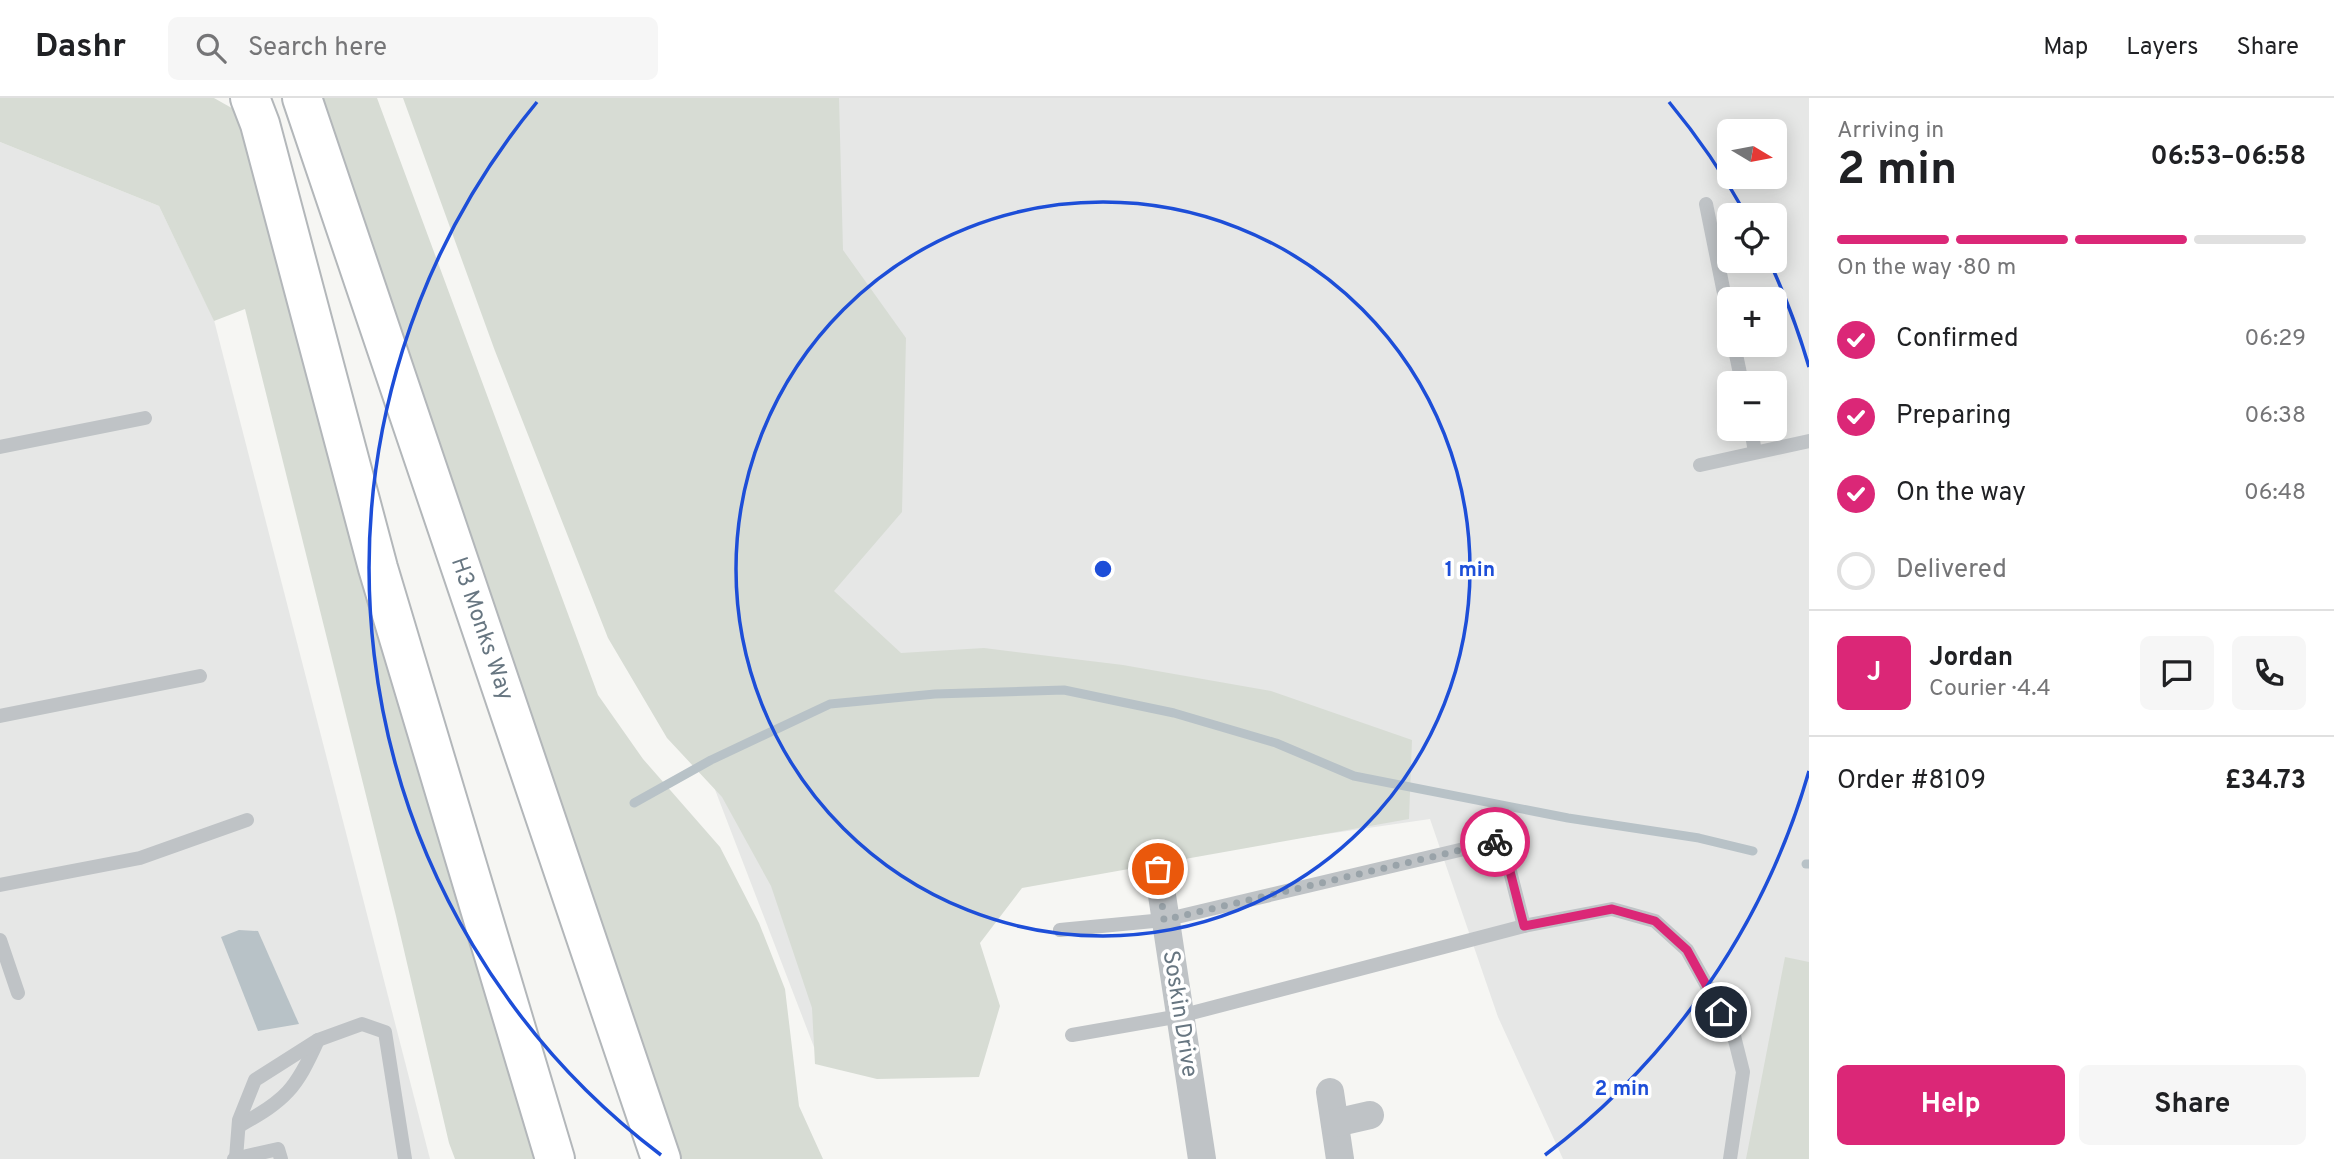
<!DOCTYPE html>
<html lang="en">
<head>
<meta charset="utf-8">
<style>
  :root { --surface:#fff; --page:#f6f6f6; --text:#202124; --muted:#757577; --line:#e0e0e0; --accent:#db2777 }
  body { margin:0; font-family:Overpass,sans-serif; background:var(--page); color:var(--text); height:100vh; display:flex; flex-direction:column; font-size:26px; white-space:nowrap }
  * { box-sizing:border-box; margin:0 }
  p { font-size:23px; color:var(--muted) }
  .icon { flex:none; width:38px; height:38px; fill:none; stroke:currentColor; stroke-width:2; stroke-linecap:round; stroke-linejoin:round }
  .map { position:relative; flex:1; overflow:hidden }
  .drawer { display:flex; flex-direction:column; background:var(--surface); width:525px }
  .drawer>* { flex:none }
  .needle { width:46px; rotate:100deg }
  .fabs { position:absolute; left:1717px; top:21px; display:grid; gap:14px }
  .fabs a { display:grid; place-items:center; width:70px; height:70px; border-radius:10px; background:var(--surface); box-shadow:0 4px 18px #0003; font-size:35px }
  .pin { position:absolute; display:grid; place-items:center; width:60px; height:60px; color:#fff; margin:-30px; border:4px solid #fff; border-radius:50%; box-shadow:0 2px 7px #0007 }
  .courier { position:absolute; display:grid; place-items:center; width:70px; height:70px; margin:-35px; border:5px solid #db2777; border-radius:50%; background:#fff; color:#222; box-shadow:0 2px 9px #0007 }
  .head em { font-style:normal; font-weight:700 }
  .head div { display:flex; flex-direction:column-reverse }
  .head { display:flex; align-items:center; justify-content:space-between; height:119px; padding:0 28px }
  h1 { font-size:46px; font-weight:700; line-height:52px }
  .bar { display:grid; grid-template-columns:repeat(4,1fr); gap:10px 7px; align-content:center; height:84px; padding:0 28px }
  .bar i { height:9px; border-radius:5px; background:var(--line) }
  .bar .on { background:var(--accent) }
  .bar p { grid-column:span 4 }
  .line { display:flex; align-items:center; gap:18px; padding:0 28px; border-top:2px solid var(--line) }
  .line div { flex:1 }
  .round { display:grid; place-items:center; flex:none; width:74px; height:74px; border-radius:10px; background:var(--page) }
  ol { padding:0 28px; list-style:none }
  li { display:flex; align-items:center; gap:21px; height:77px }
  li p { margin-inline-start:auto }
  li .icon { padding:7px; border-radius:50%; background:var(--accent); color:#fff; stroke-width:4 }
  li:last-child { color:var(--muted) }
  li i { width:38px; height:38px; border:4px solid var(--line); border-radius:50% }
  .action { display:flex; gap:14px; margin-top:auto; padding:14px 28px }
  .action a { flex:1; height:80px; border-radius:10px; background:var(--accent); color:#fff; font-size:28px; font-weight:700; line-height:80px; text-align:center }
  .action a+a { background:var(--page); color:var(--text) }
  header { display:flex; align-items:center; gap:42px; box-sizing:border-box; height:98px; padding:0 35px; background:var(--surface); border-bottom:2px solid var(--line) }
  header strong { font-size:33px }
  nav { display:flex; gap:38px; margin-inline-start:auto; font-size:24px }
  .search { width:490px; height:63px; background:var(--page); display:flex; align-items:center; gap:18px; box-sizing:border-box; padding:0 24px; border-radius:10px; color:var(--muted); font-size:26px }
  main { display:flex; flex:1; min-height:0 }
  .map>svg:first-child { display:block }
</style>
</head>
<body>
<header>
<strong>Dashr</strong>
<div class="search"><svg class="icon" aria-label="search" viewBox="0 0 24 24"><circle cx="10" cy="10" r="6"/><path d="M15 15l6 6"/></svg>Search here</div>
<nav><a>Map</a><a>Layers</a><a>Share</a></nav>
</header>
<main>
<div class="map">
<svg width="1809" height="1061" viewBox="0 0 1809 1061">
  <rect width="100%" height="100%" fill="#f6f6f3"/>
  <!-- built -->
  <g fill="#e6e7e6" fill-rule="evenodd">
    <path d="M449,0H1809V1061H1563L1498,919L1430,721L983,786L814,949ZM1729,33H1774V79H1729ZM1729,117H1774V163H1729ZM1729,201H1774V247H1729ZM1729,285H1774V331H1729Z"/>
    <polygon points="0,44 159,108 214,222 430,1061 0,1061"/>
  </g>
  <!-- green -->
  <g fill="#d7dcd4">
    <polygon points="0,0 214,0 260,26 555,1061 455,1061 449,1045 396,818 245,211 214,223 159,108 0,44"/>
    <polygon points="302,0 377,0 598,597 643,661 720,749 759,825 785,891 799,1008 823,1061 661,1061"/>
    <polygon points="403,0 839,0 843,152 906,240 902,414 834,493 901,555 984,550 1123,567 1271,593 1412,642 1409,721 1022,790 980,845 1000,908 979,979 877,981 815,966 812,910 771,788 722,699 667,640 608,540 495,253"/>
    <polygon points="1785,859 1809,864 1809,1061 1746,1061"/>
  </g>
  <!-- water -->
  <polygon fill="#b8c2c7" points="239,832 258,833 299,926 258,933 221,839"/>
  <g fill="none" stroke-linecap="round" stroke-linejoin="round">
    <!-- stream -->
    <g stroke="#b8c2c7" stroke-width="9">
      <polyline points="634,705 711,662 830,606 935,596 1064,592 1174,615 1276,645 1354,678 1568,720 1699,740 1753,753"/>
      <polyline points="1806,766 1809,766"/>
    </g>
    <!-- primary casing -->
    <g stroke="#b3b7ba" stroke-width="42">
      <g id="primary">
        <polyline points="250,0 260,26 378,470 555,1061"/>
        <polyline points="302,0 661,1061"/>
      </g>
    </g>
    <!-- lane -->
    <g stroke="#bfc3c6" stroke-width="14">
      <polyline points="1706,106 1729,220"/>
      <polyline points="1734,247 1742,285"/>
      <polyline points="1751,331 1755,354"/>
      <polyline points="0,349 145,320"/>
      <polyline points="1700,367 1809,343"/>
      <polyline points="0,618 200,578"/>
      <polyline points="0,787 140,760 247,722"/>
      <polyline points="1060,832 1164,822 1502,742 1524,828"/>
      <polyline points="0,842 18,895"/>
      <polyline points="1072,937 1180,918 1524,828 1612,811 1655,823 1687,852 1733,934 1743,974 1730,1061"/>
      <path d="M239,1028C286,1002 296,991 318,942"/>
      <polyline points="236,1060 239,1022 255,982 318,942 362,926 385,934 405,1061"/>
      <polyline points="234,1061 278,1051 281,1061"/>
    </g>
    <!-- street -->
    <g stroke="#bfc3c6" stroke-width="28">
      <polyline points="1158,771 1202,1061"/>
      <polyline points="1330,994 1340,1061"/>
      <polyline points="1335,1025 1370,1017"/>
    </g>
    <!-- primary -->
    <use href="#primary" stroke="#fff" stroke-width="38"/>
  </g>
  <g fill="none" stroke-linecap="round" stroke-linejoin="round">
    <!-- done -->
    <polyline stroke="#99a3a9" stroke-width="7" stroke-dasharray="0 12.6" points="1158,771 1164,822 1495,744"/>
    <!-- route -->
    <polyline stroke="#db2777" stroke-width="9" points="1495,744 1502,742 1524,828 1612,811 1655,823 1687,852 1721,914"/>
  </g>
  <!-- distance rings -->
  <g fill="none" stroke="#1d4ed8" stroke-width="3.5">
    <circle cx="1103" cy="471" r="367"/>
    <path d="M1809 673A734 734 0 0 1 1545 1057M661 1057A734 734 0 0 1 537 4M1669 4A734 734 0 0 1 1745 115M1771 167A734 734 0 0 1 1809 269"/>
  </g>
  <g text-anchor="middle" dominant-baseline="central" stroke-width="7" stroke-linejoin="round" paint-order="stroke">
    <!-- street labels -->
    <g font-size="23" fill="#677681" stroke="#fff">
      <text transform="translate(481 531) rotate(71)">H3 Monks Way</text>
      <text transform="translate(1179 916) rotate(81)">Soskin Drive</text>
    </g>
  </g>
  <circle cx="1103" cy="471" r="10" fill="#1d4ed8" stroke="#fff" stroke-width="3.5"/>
  <g font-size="21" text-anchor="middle" font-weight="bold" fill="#1d4ed8" stroke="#fff" stroke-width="7" stroke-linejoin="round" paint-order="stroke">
    <text x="1470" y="478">1 min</text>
    <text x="1622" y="997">2 min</text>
  </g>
</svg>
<div class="fabs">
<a><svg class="needle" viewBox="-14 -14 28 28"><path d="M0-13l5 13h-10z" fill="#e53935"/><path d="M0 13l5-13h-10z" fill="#757577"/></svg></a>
<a><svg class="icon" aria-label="locate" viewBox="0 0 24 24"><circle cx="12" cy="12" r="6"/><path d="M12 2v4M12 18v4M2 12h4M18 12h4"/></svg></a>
<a>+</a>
<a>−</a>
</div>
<div class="pin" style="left:1158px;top:771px;background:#ea580c"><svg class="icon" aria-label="bag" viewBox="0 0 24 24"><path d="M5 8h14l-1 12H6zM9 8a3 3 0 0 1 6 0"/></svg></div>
<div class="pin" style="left:1721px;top:914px;background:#1f2937"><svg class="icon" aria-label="home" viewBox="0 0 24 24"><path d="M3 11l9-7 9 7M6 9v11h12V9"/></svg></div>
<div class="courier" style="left:1495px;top:744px"><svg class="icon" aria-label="bike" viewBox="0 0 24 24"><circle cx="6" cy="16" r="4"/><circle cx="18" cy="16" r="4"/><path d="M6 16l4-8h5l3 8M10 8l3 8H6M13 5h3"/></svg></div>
</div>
<section class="drawer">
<div class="head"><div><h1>2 min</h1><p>Arriving in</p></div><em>06:53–06:58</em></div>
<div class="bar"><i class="on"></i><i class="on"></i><i class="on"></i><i></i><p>On the way · 80 m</p></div>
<ol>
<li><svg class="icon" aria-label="check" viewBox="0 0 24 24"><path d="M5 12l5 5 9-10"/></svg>Confirmed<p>06:29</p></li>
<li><svg class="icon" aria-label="check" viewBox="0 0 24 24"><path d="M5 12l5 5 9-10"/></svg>Preparing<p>06:38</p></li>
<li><svg class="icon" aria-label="check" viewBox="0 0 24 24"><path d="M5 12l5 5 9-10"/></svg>On the way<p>06:48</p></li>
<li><i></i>Delivered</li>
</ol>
<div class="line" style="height:126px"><b class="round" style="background:var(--accent);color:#fff">J</b><div><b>Jordan</b><p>Courier · 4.4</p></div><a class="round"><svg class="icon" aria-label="chat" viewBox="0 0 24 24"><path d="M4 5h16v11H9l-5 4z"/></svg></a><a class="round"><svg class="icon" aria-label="phone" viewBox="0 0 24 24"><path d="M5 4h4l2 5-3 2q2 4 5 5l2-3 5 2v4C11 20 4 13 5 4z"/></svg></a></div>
<div class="line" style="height:91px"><div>Order #8109</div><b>£34.73</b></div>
<div class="action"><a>Help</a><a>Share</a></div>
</section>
</main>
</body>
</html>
